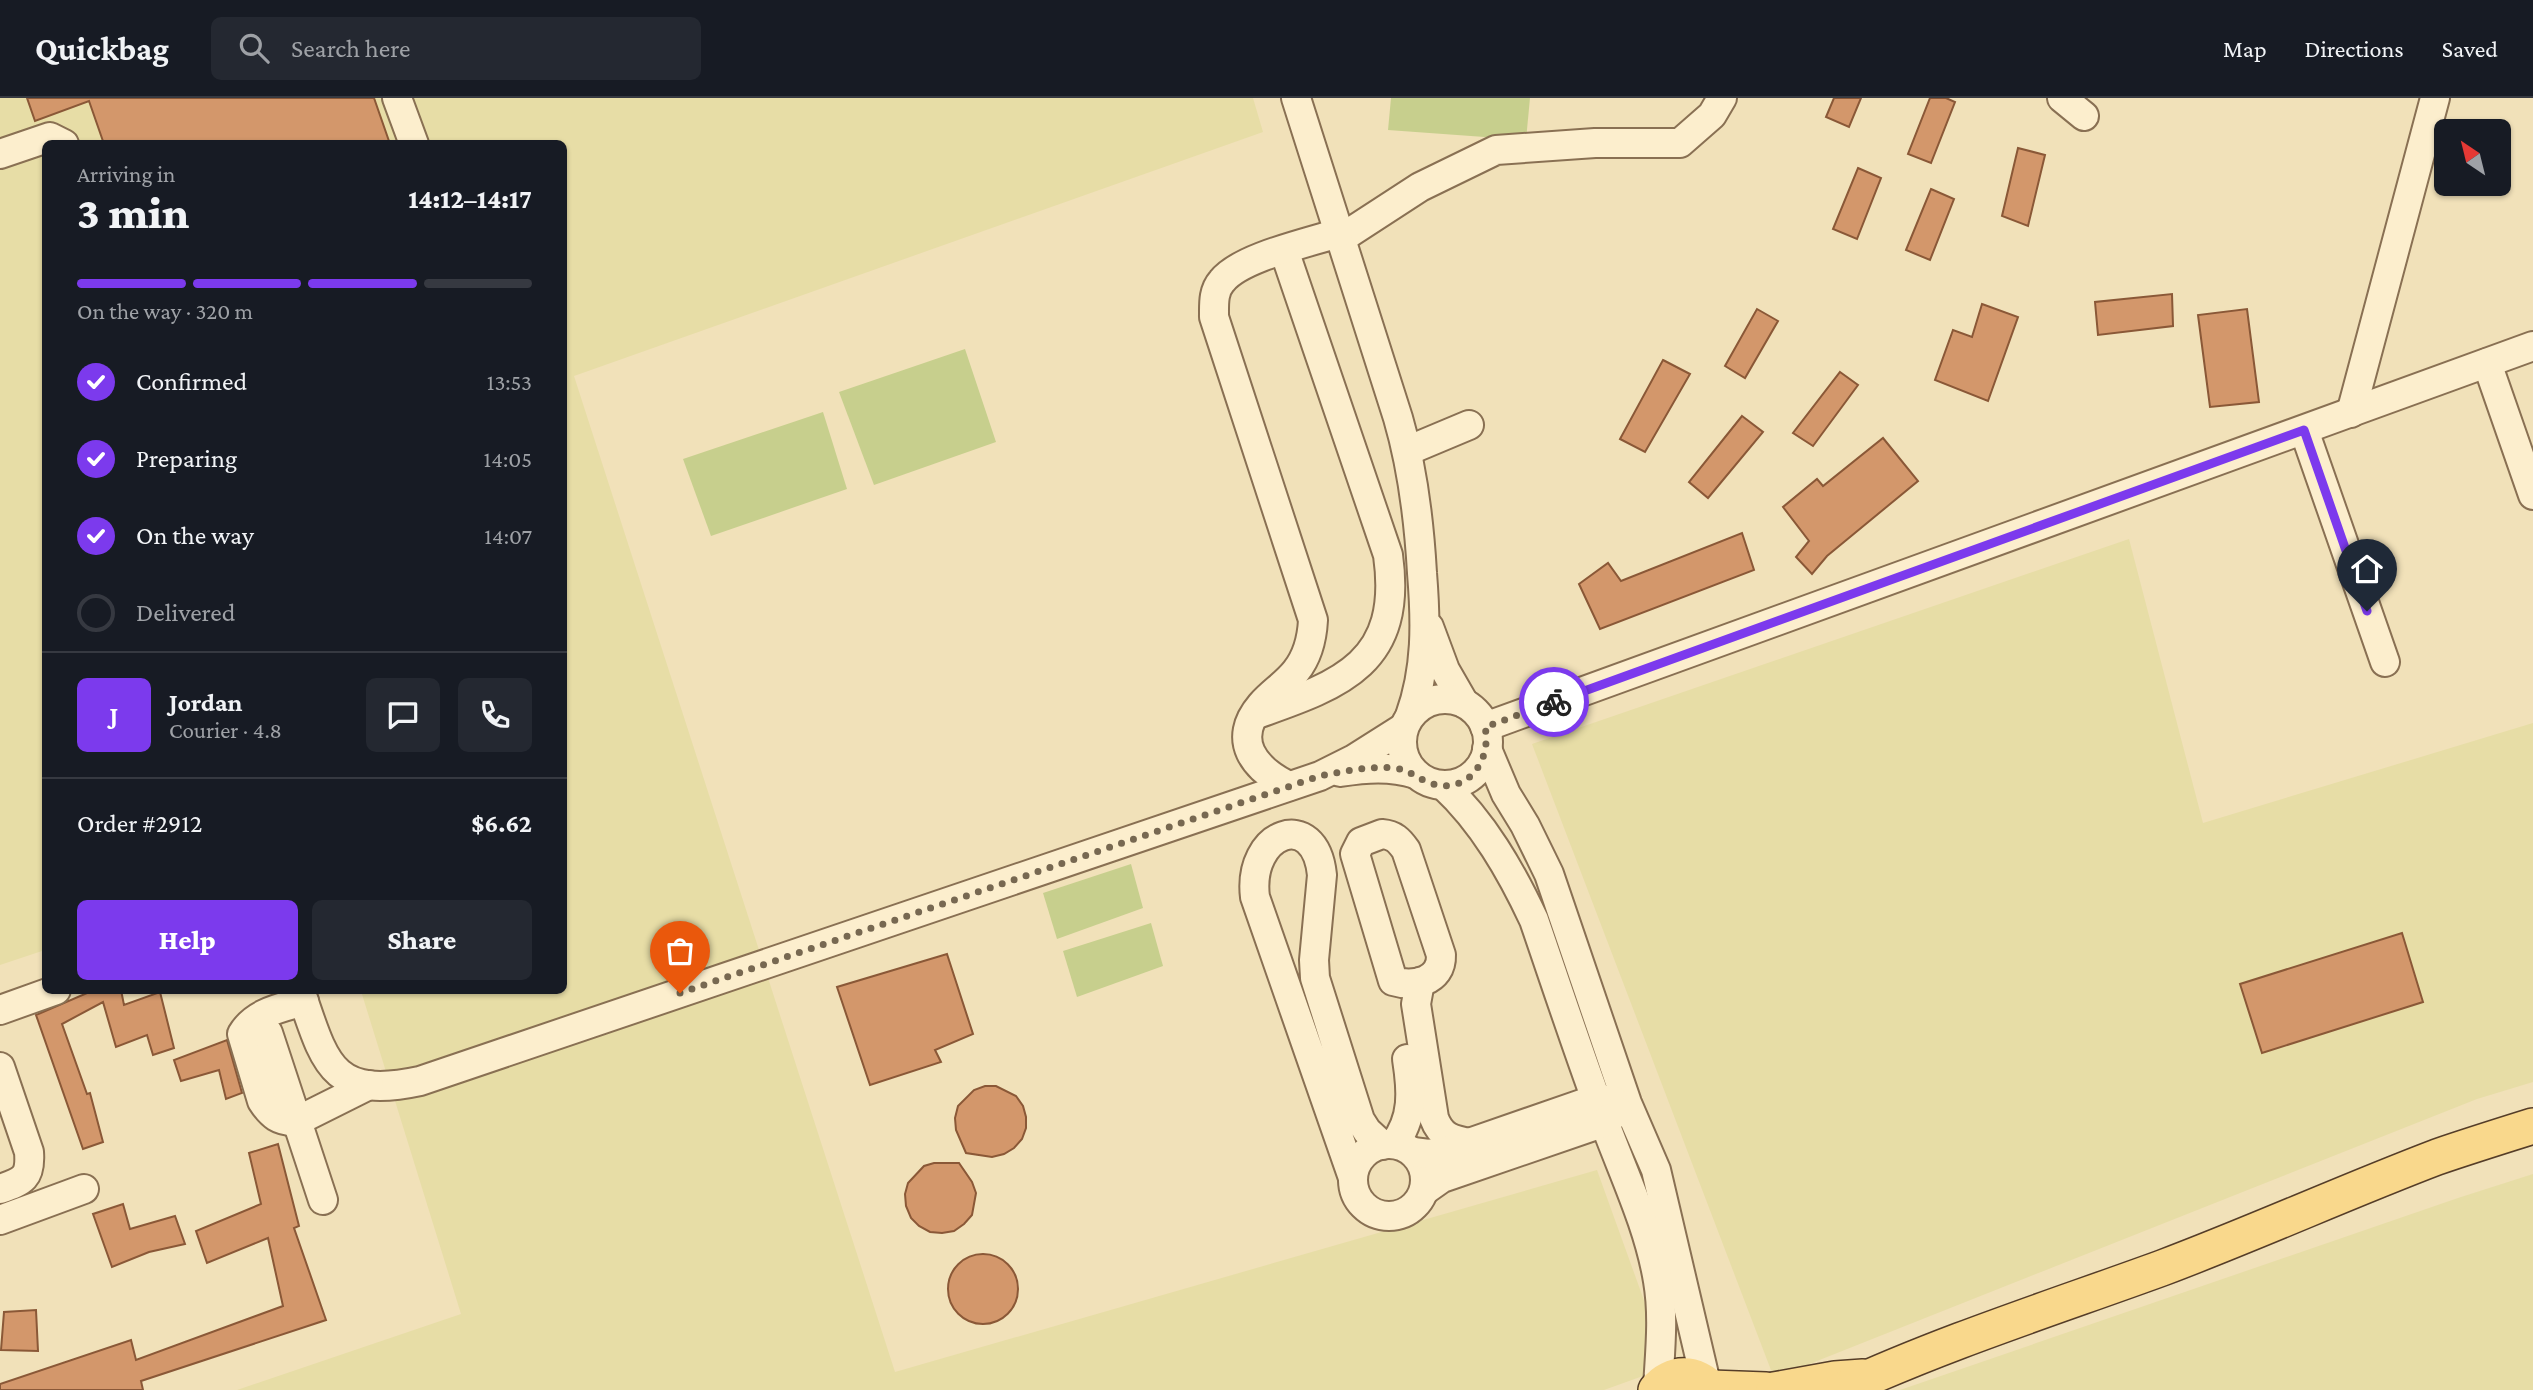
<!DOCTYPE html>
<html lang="en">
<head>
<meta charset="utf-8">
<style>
  :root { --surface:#171b24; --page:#242831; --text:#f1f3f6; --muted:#9ea1a6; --line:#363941; --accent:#7c3aed }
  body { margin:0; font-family:"Crimson Pro",serif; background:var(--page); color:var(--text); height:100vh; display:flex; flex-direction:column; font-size:26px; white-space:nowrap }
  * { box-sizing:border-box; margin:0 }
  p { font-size:23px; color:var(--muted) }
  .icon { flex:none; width:38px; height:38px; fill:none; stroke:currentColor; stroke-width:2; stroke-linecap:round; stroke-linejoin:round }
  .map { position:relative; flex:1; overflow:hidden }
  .panel { position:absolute; left:42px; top:42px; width:525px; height:854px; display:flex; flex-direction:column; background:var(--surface); border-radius:10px; box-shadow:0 2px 5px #0004 }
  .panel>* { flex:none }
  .needle { width:46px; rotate:325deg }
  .controls { position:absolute; left:2434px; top:21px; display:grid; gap:14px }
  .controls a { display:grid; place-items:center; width:77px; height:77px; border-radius:10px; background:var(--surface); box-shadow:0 2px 5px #0004; font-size:35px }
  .pin { position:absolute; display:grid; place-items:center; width:60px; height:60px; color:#fff; margin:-72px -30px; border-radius:50% 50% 50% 0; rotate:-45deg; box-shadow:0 0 7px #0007 }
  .pin .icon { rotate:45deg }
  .courier { position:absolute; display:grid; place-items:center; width:70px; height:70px; margin:-35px; border:5px solid #7c3aed; border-radius:50%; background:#fff; color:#222; box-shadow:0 2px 9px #0007 }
  .summary em { font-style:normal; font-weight:800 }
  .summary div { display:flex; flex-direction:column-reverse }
  .summary { display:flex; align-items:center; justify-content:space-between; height:119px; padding:0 35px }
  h1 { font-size:46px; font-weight:800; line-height:52px }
  .bar { display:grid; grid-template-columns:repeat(4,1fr); gap:10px 7px; align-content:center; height:84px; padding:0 35px }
  .bar i { height:9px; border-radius:5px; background:var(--line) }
  .bar .on { background:var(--accent) }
  .bar p { grid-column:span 4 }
  .line { display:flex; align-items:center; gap:18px; padding:0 35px; border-top:2px solid var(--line) }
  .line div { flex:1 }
  .round { display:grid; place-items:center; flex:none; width:74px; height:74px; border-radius:10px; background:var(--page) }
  ol { padding:0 35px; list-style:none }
  li { display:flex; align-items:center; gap:21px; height:77px }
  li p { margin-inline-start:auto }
  li .icon { padding:7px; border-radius:50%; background:var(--accent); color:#fff; stroke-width:4 }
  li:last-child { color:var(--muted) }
  li i { width:38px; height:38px; border:4px solid var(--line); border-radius:50% }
  .button { display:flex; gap:14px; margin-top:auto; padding:14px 35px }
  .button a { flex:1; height:80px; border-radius:10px; background:var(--accent); color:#fff; font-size:28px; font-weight:800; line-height:80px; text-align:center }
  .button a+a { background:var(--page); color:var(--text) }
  header { display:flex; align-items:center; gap:42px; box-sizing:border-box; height:98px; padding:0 35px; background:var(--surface); border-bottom:2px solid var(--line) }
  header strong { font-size:33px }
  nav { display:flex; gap:38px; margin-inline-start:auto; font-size:24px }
  .search { width:490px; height:63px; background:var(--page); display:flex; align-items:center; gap:18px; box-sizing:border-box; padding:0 24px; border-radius:10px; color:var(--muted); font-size:26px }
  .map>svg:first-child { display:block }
</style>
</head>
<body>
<header>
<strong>Quickbag</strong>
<div class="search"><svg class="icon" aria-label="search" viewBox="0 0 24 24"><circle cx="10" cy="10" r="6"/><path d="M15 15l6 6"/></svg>Search here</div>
<nav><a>Map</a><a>Directions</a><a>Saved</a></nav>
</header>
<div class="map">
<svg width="2533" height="1292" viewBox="0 0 2533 1292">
  <rect width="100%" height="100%" fill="#f1e1b9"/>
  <!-- farmland -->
  <g fill="#e7dda6">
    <polygon points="0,0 1253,0 1263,34 574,278 895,1274 1597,1072 1668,1269 1604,1292 237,1292 461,1216 361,893 564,892 564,46 46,46 45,852 0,867"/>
    <polygon points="2129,441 2203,725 2533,625 2533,984 2477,1001 1774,1280 1532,646"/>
    <polygon points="2533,1076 2533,1292 1900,1292 2458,1100"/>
  </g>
  <!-- green -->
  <g fill="#c7cf8d">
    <polygon points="1391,0 1530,0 1526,42 1388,32"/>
    <polygon points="965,251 996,344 874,387 839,294"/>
    <polygon points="823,314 847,391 711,438 683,361"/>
    <polygon points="1131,766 1143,810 1057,841 1043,795"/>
    <polygon points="1151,825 1163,868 1077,899 1063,853"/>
  </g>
  <!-- building -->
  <g fill="#d3976b" stroke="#8a5837" stroke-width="2">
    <polygon points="27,0 374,0 390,46 104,46 89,3 35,23"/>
    <polygon points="1834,0 1861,0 1849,29 1826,19"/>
    <polygon points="1930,0 1946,0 1955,4 1931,65 1908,56"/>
    <polygon points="2018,50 2045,57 2028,128 2002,118"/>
    <polygon points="1858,70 1881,80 1857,141 1833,131"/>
    <polygon points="1931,91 1954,101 1930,162 1906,152"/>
    <polygon points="2172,196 2173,228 2098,237 2095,204"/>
    <polygon points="1982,206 2018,219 1988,303 1935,282 1953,232 1972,239"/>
    <polygon points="1757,211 1778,223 1745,280 1725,268"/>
    <polygon points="2247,211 2259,304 2210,309 2198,217"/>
    <polygon points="1663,262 1690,276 1645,354 1620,341"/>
    <polygon points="1840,274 1858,287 1813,348 1793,335"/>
    <polygon points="1742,318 1763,334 1708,400 1689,384"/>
    <polygon points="1883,340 1918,383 1827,458 1812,476 1796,459 1809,443 1783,409 1817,381 1823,388"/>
    <polygon points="1742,435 1754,472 1600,531 1579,486 1608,465 1621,483"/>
    <polygon points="2402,835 2423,904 2262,955 2240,886"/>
    <polygon points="947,856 973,936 935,952 941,964 870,987 837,889"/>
    <polygon points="94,892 121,892 124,907 160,894 174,950 153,957 147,937 116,949 103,904 62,926 87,996 90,995 103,1044 83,1051 36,917"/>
    <polygon points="227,942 242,995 226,1001 219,972 181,983 174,962"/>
    <polygon points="985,988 996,988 1016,998 1023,1008 1026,1019 1026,1030 1022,1041 1014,1050 1004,1056 992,1059 966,1055 956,1032 955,1020 958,1008 974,992"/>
    <polygon points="278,1046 299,1128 294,1130 326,1222 141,1283 143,1292 0,1292 0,1286 131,1242 136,1262 283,1208 268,1140 207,1165 196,1133 261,1106 249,1055"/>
    <polygon points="934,1065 959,1065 972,1084 976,1095 972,1117 964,1126 954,1133 942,1135 930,1134 919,1128 911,1120 906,1108 905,1096 908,1085 924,1068"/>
    <polygon points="123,1106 130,1131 175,1118 185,1146 149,1154 112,1169 93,1116"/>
    <circle cx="983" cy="1191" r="35"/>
    <polygon points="36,1212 38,1253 1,1252 4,1214"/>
  </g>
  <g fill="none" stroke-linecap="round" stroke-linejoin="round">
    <!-- minor casing -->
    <g stroke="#897053" stroke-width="32">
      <g id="minor">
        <polyline points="397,0 414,46"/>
        <path d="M1296,0L1398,320C1413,371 1419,422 1422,475C1426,524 1427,571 1410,618"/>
        <polyline points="2062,0 2084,18"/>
        <polyline points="0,56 50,39 64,46"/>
        <polyline points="1340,141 1420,89 1496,52 1595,45 1680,45 1712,17 1722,0"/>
        <polyline points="2487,265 2533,397"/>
        <polyline points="2351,315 2435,0"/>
        <polyline points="2304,332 2385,564"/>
        <polyline points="1407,353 1469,327"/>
        <polyline points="1429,529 1445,572 1464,605"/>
        <circle cx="1445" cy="644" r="43"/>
        <path d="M1257,616C1343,586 1403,564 1388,457L1284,152"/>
        <polyline points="1485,629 2533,248"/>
        <polyline points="1487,651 1506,696 1525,727 1549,776 1627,1005 1656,1072 1706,1285"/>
        <path d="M1340,674C1366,670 1390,668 1416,676"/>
        <path d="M1443,687C1483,724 1511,773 1534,822C1557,889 1579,956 1604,1023C1623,1075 1649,1128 1658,1183C1664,1218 1660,1254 1658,1289"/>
        <path d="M1289,688C1254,671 1231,642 1261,607C1271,595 1286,586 1296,573C1308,558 1312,541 1313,522L1214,219C1214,206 1213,193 1222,183C1241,159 1308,145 1338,135"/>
        <path d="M1382,736C1394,737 1399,742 1406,752L1441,857C1442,884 1413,889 1393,883L1355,756L1361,744Z"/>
        <path d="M1420,884L1416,906L1434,1020C1441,1039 1452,1042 1471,1045"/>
        <path d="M300,892C325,965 331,1002 420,983L1320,678L1354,661L1403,630"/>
        <path d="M304,903C281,910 255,914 242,936L262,1003C271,1017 279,1024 297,1023L369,987"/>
        <polyline points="0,912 56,892"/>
        <polyline points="268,935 323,1102"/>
        <path d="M0,969L29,1054C31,1080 23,1083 0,1091"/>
        <circle cx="1389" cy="1082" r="36"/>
        <path d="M1394,1046C1414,1020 1412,993 1407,961"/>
        <polyline points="1413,1054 1429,1056 1446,1053 1596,1001 1614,1003"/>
        <path d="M1353,1080L1255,799C1247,734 1315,709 1322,777L1314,862L1315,880L1360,1022L1367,1033L1382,1047"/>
        <polyline points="1425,1092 1442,1080 1605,1024 1618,1013"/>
        <polyline points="0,1122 84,1091"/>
      </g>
    </g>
    <!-- major casing -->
    <g stroke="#553d28" stroke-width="38">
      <g id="major">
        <polyline points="1711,1290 1766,1292"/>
        <path d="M1656,1292C1671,1273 1697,1273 1712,1292"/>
        <polyline points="1774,1292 1835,1281 1863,1279"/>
        <path d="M1841,1292C1945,1244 2055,1209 2162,1170C2255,1135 2345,1094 2437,1059C2469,1048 2501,1038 2533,1028"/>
      </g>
    </g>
    <!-- minor -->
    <use href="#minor" stroke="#fceecd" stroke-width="28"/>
    <!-- major -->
    <use href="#major" stroke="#f9d88c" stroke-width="35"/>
  </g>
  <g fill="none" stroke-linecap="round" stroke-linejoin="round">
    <!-- done -->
    <path stroke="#776851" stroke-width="7" stroke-dasharray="0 12.6" d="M680,895L1320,678C1344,673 1370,668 1395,670C1409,672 1417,680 1430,685C1467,698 1492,663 1485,629L1554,604"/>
    <!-- route -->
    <polyline stroke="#7c3aed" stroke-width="9" points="1554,604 2304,332 2367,513"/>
  </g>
</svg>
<div class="controls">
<a><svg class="needle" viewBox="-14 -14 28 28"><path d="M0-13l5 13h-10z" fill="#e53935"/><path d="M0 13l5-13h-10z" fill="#9ea1a6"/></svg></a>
</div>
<div class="pin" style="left:680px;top:895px;background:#ea580c"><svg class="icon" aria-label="bag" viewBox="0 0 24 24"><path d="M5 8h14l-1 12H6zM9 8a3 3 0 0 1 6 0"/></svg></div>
<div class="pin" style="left:2367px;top:513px;background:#1f2937"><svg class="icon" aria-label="home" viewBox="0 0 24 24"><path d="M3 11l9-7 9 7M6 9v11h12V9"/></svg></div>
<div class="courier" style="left:1554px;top:604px"><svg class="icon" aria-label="bike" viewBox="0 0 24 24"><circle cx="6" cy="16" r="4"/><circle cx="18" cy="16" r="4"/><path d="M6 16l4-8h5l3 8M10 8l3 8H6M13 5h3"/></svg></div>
<section class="panel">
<div class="summary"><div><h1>3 min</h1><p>Arriving in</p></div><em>14:12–14:17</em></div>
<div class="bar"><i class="on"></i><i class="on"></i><i class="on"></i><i></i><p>On the way · 320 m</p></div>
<ol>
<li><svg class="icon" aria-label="check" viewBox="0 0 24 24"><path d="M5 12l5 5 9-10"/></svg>Confirmed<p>13:53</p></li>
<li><svg class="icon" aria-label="check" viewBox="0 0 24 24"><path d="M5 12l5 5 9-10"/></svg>Preparing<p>14:05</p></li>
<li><svg class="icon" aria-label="check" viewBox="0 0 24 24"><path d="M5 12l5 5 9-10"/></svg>On the way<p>14:07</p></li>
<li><i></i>Delivered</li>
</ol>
<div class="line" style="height:126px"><b class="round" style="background:var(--accent);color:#fff">J</b><div><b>Jordan</b><p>Courier · 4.8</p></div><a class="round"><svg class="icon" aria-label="chat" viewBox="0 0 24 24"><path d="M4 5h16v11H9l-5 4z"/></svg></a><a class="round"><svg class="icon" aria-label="phone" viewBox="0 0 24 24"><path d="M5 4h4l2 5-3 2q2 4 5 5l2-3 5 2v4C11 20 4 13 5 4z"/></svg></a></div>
<div class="line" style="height:91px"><div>Order #2912</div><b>$6.62</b></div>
<div class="button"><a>Help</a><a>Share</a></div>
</section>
</div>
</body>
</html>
